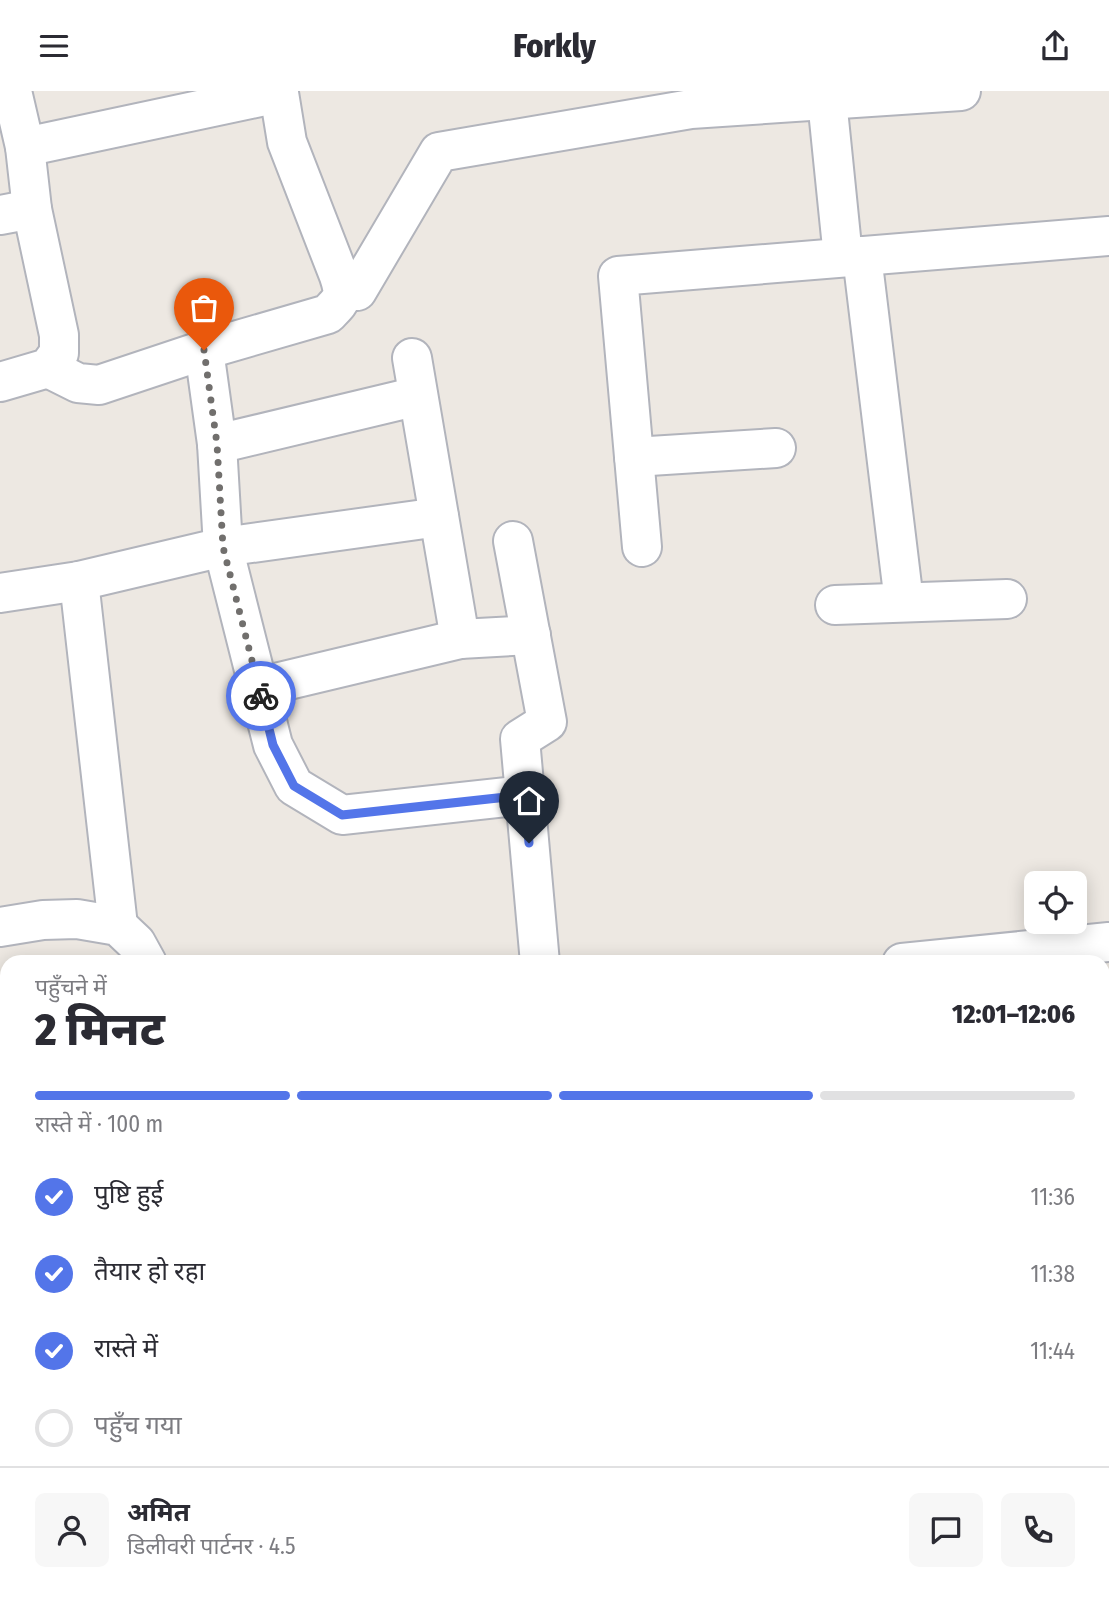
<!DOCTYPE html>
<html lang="hi">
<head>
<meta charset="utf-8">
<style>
  :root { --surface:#fff; --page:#f7f7f7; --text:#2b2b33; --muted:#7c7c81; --line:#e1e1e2; --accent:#5375e9 }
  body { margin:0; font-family:"Fira Sans Condensed","Noto Sans Devanagari",sans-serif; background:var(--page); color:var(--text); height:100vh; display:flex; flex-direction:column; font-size:26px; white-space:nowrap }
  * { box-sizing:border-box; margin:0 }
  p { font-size:23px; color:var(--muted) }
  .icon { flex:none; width:38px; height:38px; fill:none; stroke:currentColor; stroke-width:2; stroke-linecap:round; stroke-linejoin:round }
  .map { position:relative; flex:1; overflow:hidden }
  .details { position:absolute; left:0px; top:864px; width:1110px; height:653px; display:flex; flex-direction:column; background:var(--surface); border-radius:21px 21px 0 0; box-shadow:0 4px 18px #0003 }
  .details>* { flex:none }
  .fabs { position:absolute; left:1024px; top:780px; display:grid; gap:14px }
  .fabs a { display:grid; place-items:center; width:63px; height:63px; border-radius:10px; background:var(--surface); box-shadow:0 4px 18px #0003; font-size:35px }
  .pin { position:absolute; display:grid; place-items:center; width:60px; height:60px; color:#fff; margin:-72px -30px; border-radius:50% 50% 50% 0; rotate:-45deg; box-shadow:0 0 7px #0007 }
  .pin .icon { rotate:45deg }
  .courier { position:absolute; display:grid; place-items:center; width:70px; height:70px; margin:-35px; border:5px solid #5375e9; border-radius:50%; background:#fff; color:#222; box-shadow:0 2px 9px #0007 }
  .overview em { font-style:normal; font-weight:800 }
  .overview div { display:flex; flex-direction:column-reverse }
  .overview { display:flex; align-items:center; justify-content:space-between; height:119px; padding:0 35px }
  h1 { font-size:46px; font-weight:800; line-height:52px }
  .bar { display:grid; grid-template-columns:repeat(4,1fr); gap:10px 7px; align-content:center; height:84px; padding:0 35px }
  .bar i { height:9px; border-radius:5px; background:var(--line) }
  .bar .on { background:var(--accent) }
  .bar p { grid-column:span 4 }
  .line { display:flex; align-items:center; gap:18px; padding:0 35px; border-top:2px solid var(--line) }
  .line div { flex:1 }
  .round { display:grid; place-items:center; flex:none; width:74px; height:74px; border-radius:10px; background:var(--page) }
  ol { padding:0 35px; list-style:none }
  li { display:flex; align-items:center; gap:21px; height:77px }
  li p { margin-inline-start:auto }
  li .icon { padding:7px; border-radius:50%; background:var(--accent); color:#fff; stroke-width:4 }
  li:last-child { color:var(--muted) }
  li i { width:38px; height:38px; border:4px solid var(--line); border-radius:50% }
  header { display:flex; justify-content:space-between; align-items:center; height:91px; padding:0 35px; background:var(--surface); font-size:32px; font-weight:800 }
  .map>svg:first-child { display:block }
</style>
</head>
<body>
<header><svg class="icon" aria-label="menu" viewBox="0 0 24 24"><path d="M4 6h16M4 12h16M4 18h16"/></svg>Forkly<svg class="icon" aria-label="share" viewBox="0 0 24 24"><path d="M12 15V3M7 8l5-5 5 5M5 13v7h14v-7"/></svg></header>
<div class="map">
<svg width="1109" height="1517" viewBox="0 0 1109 1517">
  <rect width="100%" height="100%" fill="#ede8e2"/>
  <!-- building -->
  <rect fill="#c6c3bd" stroke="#c9c3bb" stroke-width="2" x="550" y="1510" width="31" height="7"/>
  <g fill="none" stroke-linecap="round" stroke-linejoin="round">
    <!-- minor casing -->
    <g stroke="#b2b4bc" stroke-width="42">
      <g id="minor">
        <polyline points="827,9 843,166"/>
        <polyline points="25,56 279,2 279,0"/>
        <polyline points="0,124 32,118"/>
        <polyline points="862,165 904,511"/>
        <polyline points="357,200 439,61 691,18 961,0"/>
        <polyline points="204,259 217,353 223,456 273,654 294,695 342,724 525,704"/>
        <polyline points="412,267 460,548 531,544"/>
        <path d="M48,277L78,292L99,294L204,259L328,223C342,208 346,206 339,185L287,51L279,2"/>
        <polyline points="0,291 48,277 59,262 59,244 32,118 25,56 12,0"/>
        <polyline points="217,353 418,305"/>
        <polyline points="634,366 776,357"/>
        <polyline points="513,450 547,631 520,648 540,872"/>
        <polyline points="642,456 618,185 1109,145"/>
        <polyline points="79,490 118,835"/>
        <polyline points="0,502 79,490 223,456 439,426"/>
        <polyline points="835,514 1007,508"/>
        <polyline points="259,596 460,548"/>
        <polyline points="0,836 43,829 77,828 118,835 136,852 147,872"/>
        <polyline points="902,872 1109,851"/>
        <polyline points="0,1002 7,1001"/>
        <polyline points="1102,1095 1109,1095"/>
        <polyline points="0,1254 7,1254"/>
        <polyline points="1102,1309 1109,1309"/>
        <polyline points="0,1501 7,1501"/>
        <polyline points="452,1510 472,1517"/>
        <polyline points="661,1510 662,1517"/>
        <polyline points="348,1517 352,1510"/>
        <polyline points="1003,1517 1109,1510"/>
      </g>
    </g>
    <!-- minor -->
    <use href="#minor" stroke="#fff" stroke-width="38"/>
  </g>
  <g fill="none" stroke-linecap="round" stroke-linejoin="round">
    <!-- done -->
    <polyline stroke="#716f6d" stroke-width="7" stroke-dasharray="0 12.6" points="204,259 217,353 223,456 261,605"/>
    <!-- route -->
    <polyline stroke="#5375e9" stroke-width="9" points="261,605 273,654 294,695 342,724 525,704 529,752"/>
  </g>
</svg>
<div class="fabs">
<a><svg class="icon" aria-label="locate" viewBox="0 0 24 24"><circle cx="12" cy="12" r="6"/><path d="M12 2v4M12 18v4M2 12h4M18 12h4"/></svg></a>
</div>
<div class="pin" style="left:204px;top:259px;background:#ea580c"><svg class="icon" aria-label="bag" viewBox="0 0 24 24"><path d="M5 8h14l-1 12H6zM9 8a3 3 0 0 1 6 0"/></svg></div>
<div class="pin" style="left:529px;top:752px;background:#1f2937"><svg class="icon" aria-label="home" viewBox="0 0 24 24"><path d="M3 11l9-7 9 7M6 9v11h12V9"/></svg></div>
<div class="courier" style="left:261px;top:605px"><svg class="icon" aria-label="bike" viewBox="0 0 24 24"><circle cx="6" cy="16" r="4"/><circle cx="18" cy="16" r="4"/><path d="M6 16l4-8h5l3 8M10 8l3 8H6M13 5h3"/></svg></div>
<section class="details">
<div class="overview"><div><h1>2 मिनट</h1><p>पहुँचने में</p></div><em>12:01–12:06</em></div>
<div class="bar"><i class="on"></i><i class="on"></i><i class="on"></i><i></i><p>रास्ते में · 100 m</p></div>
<ol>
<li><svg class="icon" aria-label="check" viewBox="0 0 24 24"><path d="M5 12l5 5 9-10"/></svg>पुष्टि हुई<p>11:36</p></li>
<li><svg class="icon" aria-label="check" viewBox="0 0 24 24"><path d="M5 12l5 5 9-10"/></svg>तैयार हो रहा<p>11:38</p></li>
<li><svg class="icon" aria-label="check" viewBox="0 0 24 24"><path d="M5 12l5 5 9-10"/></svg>रास्ते में<p>11:44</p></li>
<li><i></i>पहुँच गया</li>
</ol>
<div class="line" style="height:126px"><a class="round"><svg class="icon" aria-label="person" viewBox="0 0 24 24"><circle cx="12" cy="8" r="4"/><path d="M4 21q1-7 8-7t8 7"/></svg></a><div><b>अमित</b><p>डिलीवरी पार्टनर · 4.5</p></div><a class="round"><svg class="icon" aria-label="chat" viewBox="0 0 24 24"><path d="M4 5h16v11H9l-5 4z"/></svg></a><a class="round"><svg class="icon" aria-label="phone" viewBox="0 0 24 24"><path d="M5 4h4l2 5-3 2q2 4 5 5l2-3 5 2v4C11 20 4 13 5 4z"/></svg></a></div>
</section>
</div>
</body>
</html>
